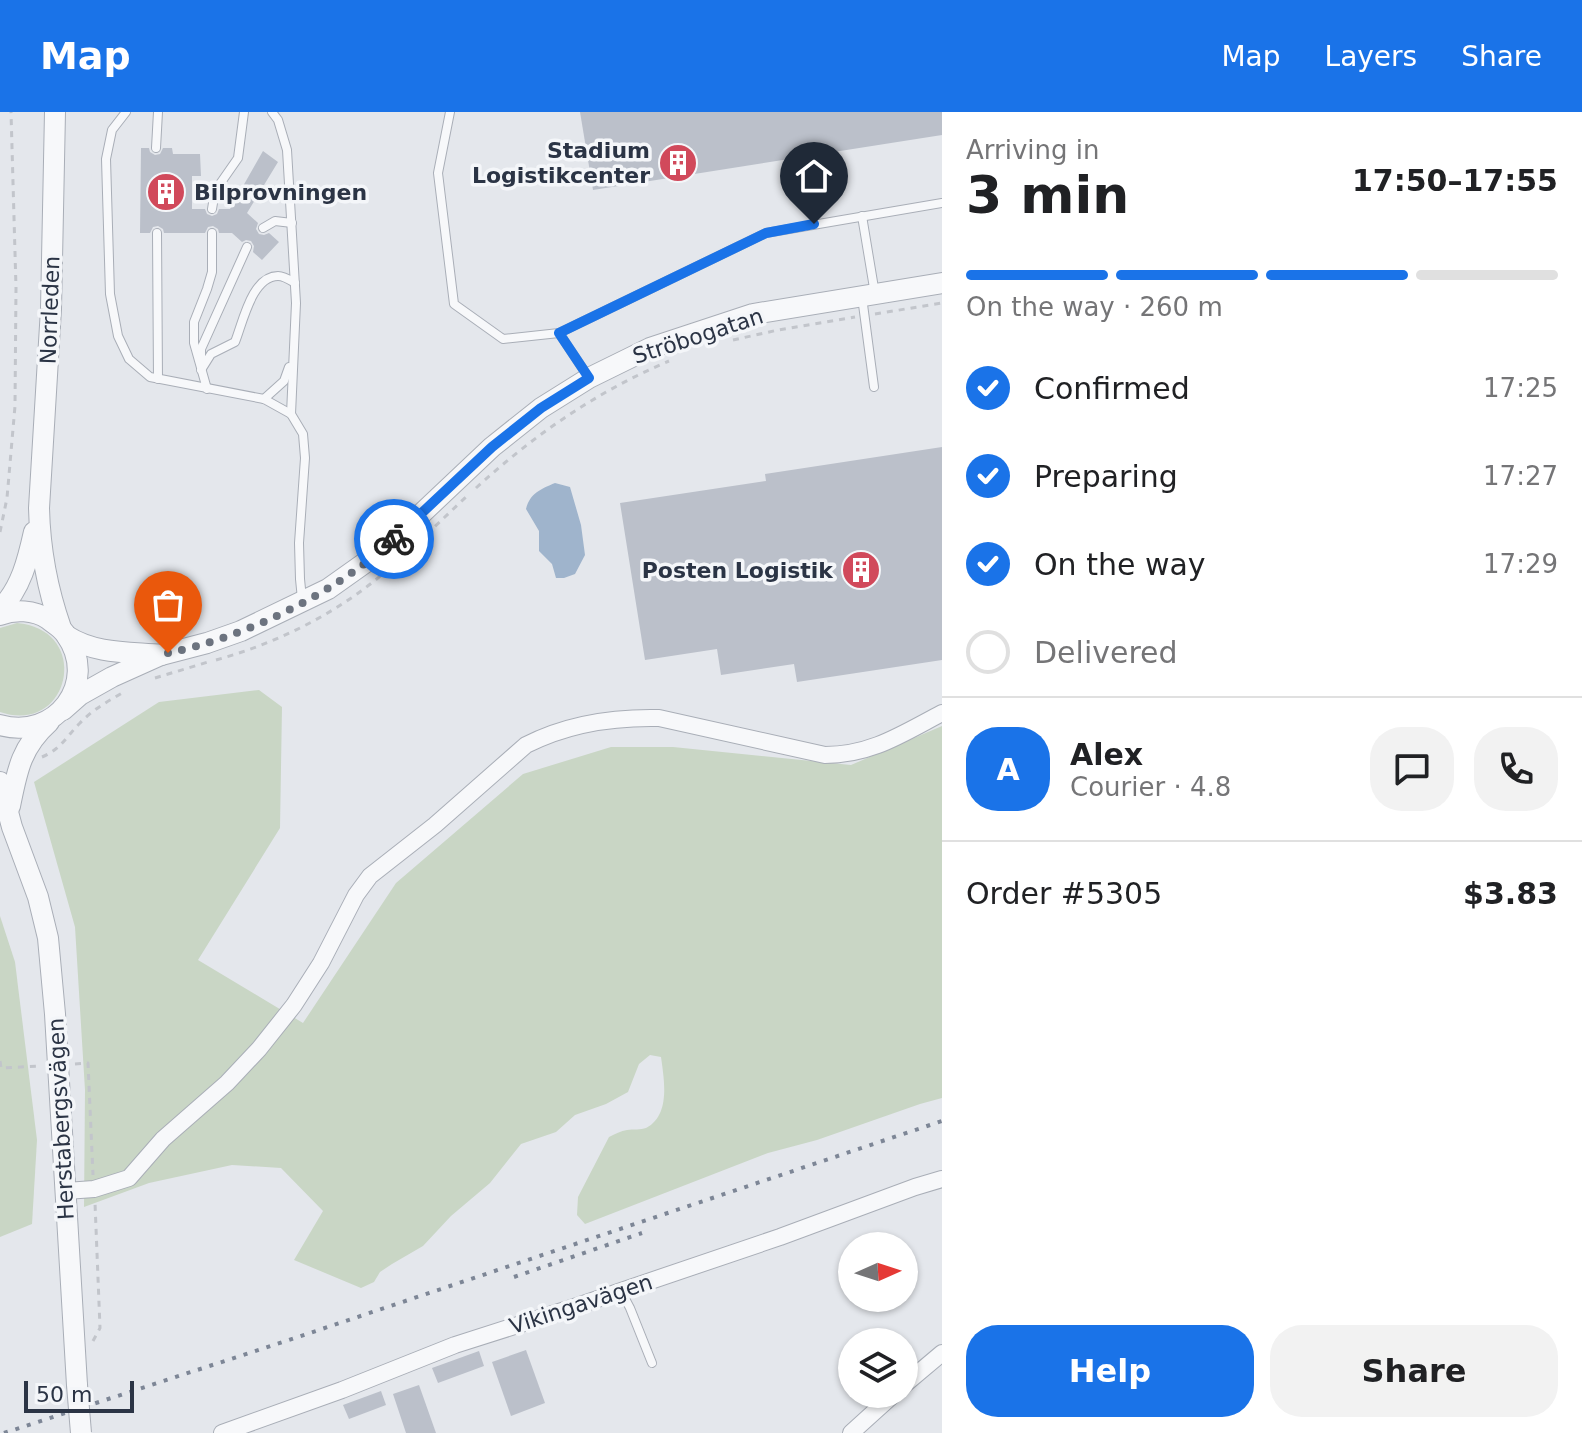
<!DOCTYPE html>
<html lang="en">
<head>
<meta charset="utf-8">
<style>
  :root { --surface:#fff; --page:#f2f2f2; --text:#202124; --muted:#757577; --line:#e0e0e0; --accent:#1a73e8 }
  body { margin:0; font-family:"DejaVu Sans",sans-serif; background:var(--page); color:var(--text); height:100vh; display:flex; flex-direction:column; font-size:30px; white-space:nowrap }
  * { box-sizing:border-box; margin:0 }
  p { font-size:26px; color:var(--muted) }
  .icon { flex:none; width:44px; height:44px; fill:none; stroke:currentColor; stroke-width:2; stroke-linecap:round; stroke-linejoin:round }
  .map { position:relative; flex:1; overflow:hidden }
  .side { display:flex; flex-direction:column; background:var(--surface); width:640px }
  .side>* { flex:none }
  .needle { width:52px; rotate:87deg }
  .controls { position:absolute; left:838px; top:1120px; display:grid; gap:16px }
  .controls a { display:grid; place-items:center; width:80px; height:80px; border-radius:50%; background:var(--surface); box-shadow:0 2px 6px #0004; font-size:40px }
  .scale { position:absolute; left:24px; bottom:20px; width:110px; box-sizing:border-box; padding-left:8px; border:4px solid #2b3445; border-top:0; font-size:22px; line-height:28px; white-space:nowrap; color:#2b3445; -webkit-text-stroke:6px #f4f6f9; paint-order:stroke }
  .pin { position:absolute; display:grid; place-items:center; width:68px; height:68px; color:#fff; margin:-82px -34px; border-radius:50% 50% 50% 0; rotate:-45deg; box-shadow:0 0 8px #0007 }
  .pin .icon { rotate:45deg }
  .courier { position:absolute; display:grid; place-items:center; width:80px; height:80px; margin:-40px; border:6px solid #1a73e8; border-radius:50%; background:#fff; color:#222; box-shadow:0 2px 10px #0007 }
  .head em { font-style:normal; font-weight:600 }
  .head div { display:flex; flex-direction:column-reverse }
  .head { display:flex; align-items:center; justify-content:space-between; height:136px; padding:0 24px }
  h1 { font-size:52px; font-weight:600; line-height:60px }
  .bar { display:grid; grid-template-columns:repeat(4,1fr); gap:12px 8px; align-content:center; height:96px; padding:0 24px }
  .bar i { height:10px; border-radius:6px; background:var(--line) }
  .bar .selected { background:var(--accent) }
  .bar p { grid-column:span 4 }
  .line { display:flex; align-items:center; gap:20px; padding:0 24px; border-top:2px solid var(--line) }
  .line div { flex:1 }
  .round { display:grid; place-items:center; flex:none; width:84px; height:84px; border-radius:32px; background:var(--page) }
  ol { padding:0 24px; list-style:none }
  li { display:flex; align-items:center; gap:24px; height:88px }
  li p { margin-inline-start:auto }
  li .icon { padding:8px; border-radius:50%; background:var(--accent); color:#fff; stroke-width:4 }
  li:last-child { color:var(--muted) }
  li i { width:44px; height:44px; border:4px solid var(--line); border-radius:50% }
  .primary-button { display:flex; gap:16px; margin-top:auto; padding:16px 24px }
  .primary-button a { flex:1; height:92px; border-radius:32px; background:var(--accent); color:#fff; font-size:32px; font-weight:600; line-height:92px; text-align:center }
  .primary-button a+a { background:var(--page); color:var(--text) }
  header { display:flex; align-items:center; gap:48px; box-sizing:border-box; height:112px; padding:0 40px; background:var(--accent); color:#fff }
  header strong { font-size:38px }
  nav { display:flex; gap:44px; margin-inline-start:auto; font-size:28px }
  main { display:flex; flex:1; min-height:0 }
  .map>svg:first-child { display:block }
</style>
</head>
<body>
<header>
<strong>Map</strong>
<nav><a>Map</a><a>Layers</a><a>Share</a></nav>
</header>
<main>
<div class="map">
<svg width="942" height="1321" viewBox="0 0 942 1321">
  <rect width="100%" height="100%" fill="#e4e7ec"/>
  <!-- green -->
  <g fill="#c9d6c5">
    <path d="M17,511C93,518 70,624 0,600V516Z"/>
    <path d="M259,578L282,595L280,716L198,848L303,911L396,771L523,662L611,635H673L851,653L942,614V986L920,992L817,1028L768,1041L585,1112L577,1103L578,1085L609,1025C615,1022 621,1019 627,1018C633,1017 641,1018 646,1016C671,1003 664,967 661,945L650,943L639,952L628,980L606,992L575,1003L556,1020L521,1032L490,1071L451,1104L423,1134L392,1152L380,1160L374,1170L361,1176L294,1148L323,1099L281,1056L232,1053L149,1071L84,1095L85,978L75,815L34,670L159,590Z"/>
    <polygon points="0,804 15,850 37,1028 32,1112 0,1125"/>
  </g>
  <!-- water -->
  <path fill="#9fb4cc" d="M555,371L570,375L581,413L585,443L575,462L564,466H556L552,452L539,439V419L526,397C530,381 541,377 555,371Z"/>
  <!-- building -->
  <g fill="#bbc0ca">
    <polygon points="580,0 942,0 942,23 593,78"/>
    <polygon points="141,36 149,36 150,40 155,43 160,42 163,36 172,36 173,42 200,42 201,64 192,64 192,97 205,97 207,102 212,104 217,102 219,97 230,97 263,39 278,50 247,101 258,111 256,117 259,122 264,123 269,121 279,130 262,148 253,140 254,134 251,129 246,128 242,130 232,121 219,121 218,117 213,114 208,115 205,121 164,121 163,117 158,114 153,115 150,121 140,121"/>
    <polygon points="942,335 942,548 797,570 794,552 721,563 717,537 645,548 620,391 766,369 765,362"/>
    <polygon points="526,1238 545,1291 511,1304 492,1250"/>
    <polygon points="479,1239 484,1254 438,1271 432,1256"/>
    <polygon points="419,1273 436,1321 406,1321 393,1282"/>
    <polygon points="381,1279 386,1293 349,1307 343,1293"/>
  </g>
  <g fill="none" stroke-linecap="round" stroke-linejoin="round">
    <!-- service casing -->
    <g stroke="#a9aeb7" stroke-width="10">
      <g id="service">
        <polyline points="126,0 112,18 106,47 110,182 118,224 129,247 150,265 264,287 291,302 303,322 305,346 299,431 300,467 302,487"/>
        <polyline points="272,0 278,8 287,38 296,191 291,302"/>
        <polyline points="450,0 438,61 454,192 503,227 559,221 766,121 942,91"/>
        <polyline points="156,36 158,0"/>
        <polyline points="212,97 215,79 238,46 244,0"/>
        <polyline points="862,104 875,182"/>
        <polyline points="263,116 275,109 292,111"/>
        <polyline points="157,121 158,267"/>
        <polyline points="862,185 874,275"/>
        <polyline points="559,221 589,266"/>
        <polyline points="201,246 201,237 247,135"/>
        <path d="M201,258L211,242L235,230C243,210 252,164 278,164C284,164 290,168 295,171"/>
        <polyline points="207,277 194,231 194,210 207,177 212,160 212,121"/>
        <polyline points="264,287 284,269 289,255"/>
        <polyline points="621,1179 630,1196 652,1251"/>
      </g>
    </g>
    <!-- minor casing -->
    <g stroke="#a9aeb7" stroke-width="18">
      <g id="minor">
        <path d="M66,1079L94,1077L129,1066L163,1027L227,971L259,937L294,893L321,851L356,783L370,764L435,713L526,633C567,612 613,605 659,606L825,643C871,643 902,622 942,601"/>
        <polyline points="904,1273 942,1241"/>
        <polyline points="222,1321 342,1278 455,1233 571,1196 780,1125 915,1075 942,1067"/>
        <polyline points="851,1321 894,1282"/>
      </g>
    </g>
    <!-- tertiary casing -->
    <g stroke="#a9aeb7" stroke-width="22">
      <g id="tertiary">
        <path d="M55,0L51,197L39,396C40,438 47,476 61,516"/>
        <path d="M0,497C21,477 28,447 34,420"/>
        <path d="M0,503C15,497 34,498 48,507C54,512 62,516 66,523C100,571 55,629 0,613"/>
        <path d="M67,524C95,542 129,540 161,543"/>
        <polyline points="63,598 80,583 112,565 161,543 207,531 241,519 328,477 383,438 492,335 541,296 589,266 650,236 753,202 942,171"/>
        <polyline points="0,670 12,715 38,785 48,826 55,902 77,1273"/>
        <path d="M10,694C17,659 21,635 49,610"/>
      </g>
    </g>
    <!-- path -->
    <g stroke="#c2c5cb" stroke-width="3" stroke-dasharray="6 6" stroke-linecap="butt">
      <polyline points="875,202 942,191"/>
      <polyline points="733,228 778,218 855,205"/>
      <path d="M476,376C534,323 596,280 669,249"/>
      <polyline points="0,420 7,386 15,294 16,176 11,0"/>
      <polyline points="409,439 467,384"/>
      <path d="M216,548C281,530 344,498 394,452"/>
      <polyline points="155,566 208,550"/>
      <path d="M42,645C61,637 66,625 80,611C92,598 107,590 122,581"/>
      <polyline points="0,949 1,956 40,954"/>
      <polyline points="75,952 88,951 93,1063"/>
      <polyline points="93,1229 100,1216 95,1091"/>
    </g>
    <!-- service -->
    <use href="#service" stroke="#f7f8fa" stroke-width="8"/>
    <!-- minor -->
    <use href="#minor" stroke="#f7f8fa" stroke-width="16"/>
    <!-- tertiary -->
    <use href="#tertiary" stroke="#f7f8fa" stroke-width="20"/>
    <!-- rail -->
    <g stroke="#7d8696" stroke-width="4" stroke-dasharray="4 8" stroke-linecap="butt">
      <polyline points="514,1165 642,1121"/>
      <polyline points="4,1321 286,1229 942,1009"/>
    </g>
    <!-- tertiary-bridge casing -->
    <g stroke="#a9aeb7" stroke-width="22" stroke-linecap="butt">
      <polyline id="tertiary-bridge" points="77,1273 81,1321"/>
    </g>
    <!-- tertiary-bridge -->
    <use href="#tertiary-bridge" stroke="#f7f8fa" stroke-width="20"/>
  </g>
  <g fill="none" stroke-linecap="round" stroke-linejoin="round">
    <!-- done -->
    <path stroke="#6c737f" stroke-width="8" stroke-dasharray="0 14.4" d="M168,541C246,525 336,481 394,427"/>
    <!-- route -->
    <polyline stroke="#1a73e8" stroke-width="10" points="394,427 492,335 541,296 589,266 559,221 766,121 814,112"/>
  </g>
  <!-- icons -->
  <defs>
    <g id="building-disc" transform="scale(2)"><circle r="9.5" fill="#d1495b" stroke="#f4f6f9"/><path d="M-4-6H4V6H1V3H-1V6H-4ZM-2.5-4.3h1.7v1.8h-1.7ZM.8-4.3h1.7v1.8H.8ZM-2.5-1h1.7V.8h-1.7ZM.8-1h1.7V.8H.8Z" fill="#fff"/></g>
  </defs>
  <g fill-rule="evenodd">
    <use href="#building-disc" x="678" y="51"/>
    <use href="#building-disc" x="166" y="80"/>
    <use href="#building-disc" x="861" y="458"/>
  </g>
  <g text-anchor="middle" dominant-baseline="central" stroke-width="7" stroke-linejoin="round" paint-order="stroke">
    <!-- poi labels -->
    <g font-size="22" font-weight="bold" fill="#2b3445" stroke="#f4f6f9" text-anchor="end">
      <text x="650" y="38">Stadium<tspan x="650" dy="25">Logistikcenter</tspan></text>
      <text x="194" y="80" text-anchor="start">Bilprovningen</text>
      <text x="833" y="458">Posten Logistik</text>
    </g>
    <!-- street labels -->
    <g font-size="22" fill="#2b3445" stroke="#f4f6f9">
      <text transform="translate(50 198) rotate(-88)">Norrleden</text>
      <text transform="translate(698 224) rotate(-18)">Ströbogatan</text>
      <text transform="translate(61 1007) rotate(-93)">Herstabergsvägen</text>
      <text transform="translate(581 1192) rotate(-18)">Vikingavägen</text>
    </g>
  </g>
</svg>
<div class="controls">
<a><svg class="needle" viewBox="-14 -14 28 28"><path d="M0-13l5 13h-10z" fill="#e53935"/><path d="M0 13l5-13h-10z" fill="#757577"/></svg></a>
<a><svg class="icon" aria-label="layers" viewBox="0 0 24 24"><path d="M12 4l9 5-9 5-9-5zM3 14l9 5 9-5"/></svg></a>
</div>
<div class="scale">50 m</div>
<div class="pin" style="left:168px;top:541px;background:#ea580c"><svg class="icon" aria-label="bag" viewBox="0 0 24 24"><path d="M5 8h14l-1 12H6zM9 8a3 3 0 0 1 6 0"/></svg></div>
<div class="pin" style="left:814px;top:112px;background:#1f2937"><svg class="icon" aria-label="home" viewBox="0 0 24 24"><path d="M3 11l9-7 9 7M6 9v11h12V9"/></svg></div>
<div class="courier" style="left:394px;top:427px"><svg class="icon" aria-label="bike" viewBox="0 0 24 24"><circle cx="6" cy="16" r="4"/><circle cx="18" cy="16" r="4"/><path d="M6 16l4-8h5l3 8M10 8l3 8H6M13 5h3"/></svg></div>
</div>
<section class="side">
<div class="head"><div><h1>3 min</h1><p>Arriving in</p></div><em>17:50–17:55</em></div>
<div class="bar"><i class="selected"></i><i class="selected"></i><i class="selected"></i><i></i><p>On the way · 260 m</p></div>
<ol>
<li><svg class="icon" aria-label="check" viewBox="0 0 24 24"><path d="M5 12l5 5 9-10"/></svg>Confirmed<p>17:25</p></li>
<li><svg class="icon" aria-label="check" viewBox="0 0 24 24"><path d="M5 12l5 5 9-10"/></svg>Preparing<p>17:27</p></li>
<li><svg class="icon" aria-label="check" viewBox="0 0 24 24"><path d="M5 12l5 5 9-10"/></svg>On the way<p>17:29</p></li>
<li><i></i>Delivered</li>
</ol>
<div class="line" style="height:144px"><b class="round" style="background:var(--accent);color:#fff">A</b><div><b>Alex</b><p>Courier · 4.8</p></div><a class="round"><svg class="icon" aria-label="chat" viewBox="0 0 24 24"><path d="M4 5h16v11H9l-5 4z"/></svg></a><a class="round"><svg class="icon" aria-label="phone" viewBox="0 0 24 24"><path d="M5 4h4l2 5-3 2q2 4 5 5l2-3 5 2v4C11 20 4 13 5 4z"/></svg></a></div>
<div class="line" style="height:104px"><div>Order #5305</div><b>$3.83</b></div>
<div class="primary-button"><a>Help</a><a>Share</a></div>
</section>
</main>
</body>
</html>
